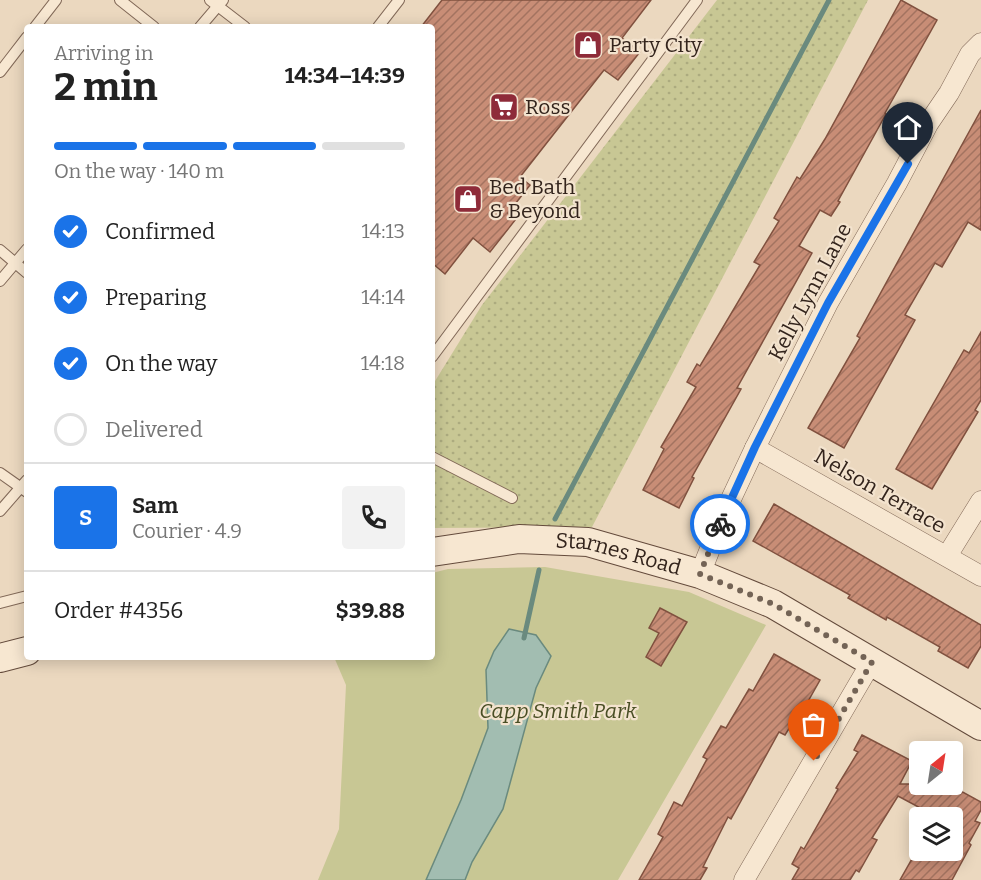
<!DOCTYPE html>
<html lang="en">
<head>
<meta charset="utf-8">
<style>
  :root { --surface:#fff; --page:#f2f2f2; --text:#222; --muted:#767676; --line:#e0e0e0; --accent:#1a73e8 }
  body { margin:0; font-family:Bitter,serif; background:var(--page); color:var(--text); height:100vh; display:flex; flex-direction:column; font-size:22px; white-space:nowrap }
  * { box-sizing:border-box; margin:0 }
  p { font-size:20px; color:var(--muted) }
  .icon { flex:none; width:33px; height:33px; fill:none; stroke:currentColor; stroke-width:2; stroke-linecap:round; stroke-linejoin:round }
  .map { position:relative; flex:1; overflow:hidden }
  .sheet { position:absolute; left:24px; top:24px; width:411px; height:636px; display:flex; flex-direction:column; background:var(--surface); border-radius:6px; box-shadow:0 3px 15px #0003 }
  .sheet>* { flex:none }
  .needle { width:39px; rotate:30deg }
  .controls { position:absolute; left:909px; top:741px; display:grid; gap:12px }
  .controls a { display:grid; place-items:center; width:54px; height:54px; border-radius:6px; background:var(--surface); box-shadow:0 3px 15px #0003; font-size:30px }
  .pin { position:absolute; display:grid; place-items:center; width:51px; height:51px; color:#fff; margin:-62px -26px; border-radius:50% 50% 50% 0; rotate:-45deg; box-shadow:0 0 6px #0007 }
  .pin .icon { rotate:45deg }
  .courier { position:absolute; display:grid; place-items:center; width:60px; height:60px; margin:-30px; border:4px solid #1a73e8; border-radius:50%; background:#fff; color:#222; box-shadow:0 2px 8px #0007 }
  .overview em { font-style:normal; font-weight:700 }
  .overview div { display:flex; flex-direction:column-reverse }
  .overview { display:flex; align-items:center; justify-content:space-between; height:102px; padding:0 30px }
  h1 { font-size:39px; font-weight:700; line-height:45px }
  .bar { display:grid; grid-template-columns:repeat(4,1fr); gap:9px 6px; align-content:center; height:72px; padding:0 30px }
  .bar i { height:8px; border-radius:4px; background:var(--line) }
  .bar .current { background:var(--accent) }
  .bar p { grid-column:span 4 }
  .line { display:flex; align-items:center; gap:15px; padding:0 30px; border-top:2px solid var(--line) }
  .line div { flex:1 }
  .round { display:grid; place-items:center; flex:none; width:63px; height:63px; border-radius:6px; background:var(--page) }
  ol { padding:0 30px; list-style:none }
  li { display:flex; align-items:center; gap:18px; height:66px }
  li p { margin-inline-start:auto }
  li .icon { padding:6px; border-radius:50%; background:var(--accent); color:#fff; stroke-width:4 }
  li:last-child { color:var(--muted) }
  li i { width:33px; height:33px; border:3px solid var(--line); border-radius:50% }
  .map>svg:first-child { display:block }
</style>
</head>
<body>
<div class="map">
<svg width="981" height="880" viewBox="0 0 981 880">
  <defs>
    <pattern id="grass-dots" width="8" height="8" patternUnits="userSpaceOnUse" patternTransform="scale(1.5)"><rect width="8" height="8" fill="#c8c794"/><path d="M2 2h.1M6 6h.1" fill="none" stroke="#acab7f" stroke-width="1.8" stroke-linecap="round"/></pattern>
    <pattern id="building-hatch" width="6" height="6" patternUnits="userSpaceOnUse" patternTransform="scale(1.5)"><rect width="6" height="6" fill="#c88d76"/><path d="M-1 1l2-2M0 6l6-6M5 7l2-2" fill="none" stroke="#a37360"/></pattern>
  </defs>
  <rect width="100%" height="100%" fill="#ebd8bf"/>
  <!-- grass -->
  <polygon fill="url(#grass-dots)" points="717,0 868,0 592,527 432,528 432,386 482,305"/>
  <!-- park -->
  <polygon fill="#c8c794" points="545,567 689,592 766,625 618,880 318,880 339,829 346,685 334,657 432,657 432,573 448,569"/>
  <!-- water -->
  <polygon fill="#a2bdb1" stroke="#6a8a7e" stroke-width="1.5" points="509,629 536,635 551,656 536,688 503,809 472,862 465,880 426,880 461,800 488,728 486,670 494,651"/>
  <g fill="none" stroke-linecap="round" stroke-linejoin="round">
    <!-- stream -->
    <g stroke="#6a8a7e" stroke-width="5">
      <polyline points="555,519 829,0"/>
      <polyline points="524,638 539,570"/>
    </g>
  </g>
  <!-- building -->
  <g fill="url(#building-hatch)" stroke="#80513f" stroke-width="1.5">
    <polygon points="442,0 651,0 622,38 640,52 618,80 604,70 520,177 530,185 508,213 516,219 490,252 473,238 445,274 432,263 432,27 421,27"/>
    <polygon points="901,0 937,20 885,113 886,114 838,201 840,202 831,216 820,210 799,246 812,253 737,388 741,389 692,477 694,478 679,508 643,490 664,449 661,447 696,387 687,382 697,364 700,366 760,265 754,262 779,221 774,218 797,177 800,179 825,139"/>
    <polygon points="981,110 981,230 968,222 942,267 935,263 905,315 915,320 844,448 808,428 860,338 857,336"/>
    <polygon points="981,332 981,400 975,410 978,412 932,489 896,469 964,350 969,353"/>
    <polygon points="774,504 981,625 981,646 968,668 938,651 940,647 887,617 886,620 848,598 850,595 753,541"/>
    <polygon points="660,608 687,622 661,666 646,657 659,633 649,628"/>
    <polygon points="774,654 820,680 802,712 800,711 785,735 779,732 731,819 728,817 703,867 707,868 700,880 639,880 663,837 658,834 674,802 682,806 707,759 703,757 721,726 726,728 749,689 753,691"/>
    <polygon points="862,735 912,761 900,784 948,784 981,802 981,810 975,821 980,823 969,843 971,845 952,880 900,880 917,850 952,850 952,818 939,818 898,796 872,838 877,840 859,872 856,870 850,880 792,880 799,868 792,864 801,847 804,849 838,789 836,788 858,752 854,750"/>
  </g>
  <g fill="none" stroke-linecap="round" stroke-linejoin="round">
    <!-- service casing -->
    <g stroke="#826958" stroke-width="12">
      <g id="service">
        <polyline points="120,0 154,27"/>
        <polyline points="210,0 245,27"/>
        <polyline points="35,27 56,0"/>
        <polyline points="200,27 223,0"/>
        <polyline points="378,27 399,0"/>
        <polyline points="0,72 27,37"/>
        <polyline points="0,250 27,273"/>
        <polyline points="0,281 27,249"/>
        <polyline points="432,357 697,0"/>
        <polyline points="432,457 512,498"/>
        <polyline points="0,473 27,492"/>
        <polyline points="0,511 27,480"/>
        <polyline points="0,603 27,596"/>
      </g>
    </g>
    <!-- minor casing -->
    <g stroke="#826958" stroke-width="21">
      <g id="minor">
        <polyline points="755,448 981,576"/>
        <polyline points="947,556 981,501"/>
        <polyline points="700,574 724,514 755,448 828,303 897,183 928,124 949,93 970,54 981,43"/>
        <polyline points="744,880 872,661"/>
      </g>
    </g>
    <!-- secondary casing -->
    <g stroke="#644b3c" stroke-width="30">
      <g id="secondary">
        <path id="s1" d="M432,552L519,539L588,542L700,574L773,604L981,726"/>
        <polyline points="0,658 27,651"/>
      </g>
    </g>
    <!-- service -->
    <use href="#service" stroke="#f7e7d1" stroke-width="10"/>
    <!-- minor -->
    <use href="#minor" stroke="#f7e7d1" stroke-width="20"/>
    <!-- secondary -->
    <use href="#secondary" stroke="#f7e7d1" stroke-width="28"/>
  </g>
  <g fill="none" stroke-linecap="round" stroke-linejoin="round">
    <!-- done -->
    <polyline stroke="#736355" stroke-width="6" stroke-dasharray="0 10.8" points="720,524 700,574 773,604 872,662 814,761"/>
    <!-- route -->
    <polyline stroke="#1a73e8" stroke-width="8" points="720,524 755,447 828,303 908,164"/>
  </g>
  <!-- icons -->
  <defs>
    <g id="shop-square" transform="scale(1.5)"><rect x="-9" y="-9" width="18" height="18" rx="4" fill="#8e2b39" stroke="#f3e3ce"/><path d="M-5-2.5h2.3a2.7 3.5 0 0 1 5.4 0H5L5.5 6h-11ZM-1.5-2.5h3a1.5 2.3 0 0 0-3 0Z" fill="#fff"/></g>
    <g id="supermarket-square" transform="scale(1.5)"><rect x="-9" y="-9" width="18" height="18" rx="4" fill="#8e2b39" stroke="#f3e3ce"/><path d="M-6-5.5h2.5l.6 2H6L4.5 2H-2.5L-4.4-4H-6ZM-1.5 3.2a1.3 1.3 0 1 0 .1 0ZM3 3.2a1.3 1.3 0 1 0 .1 0Z" fill="#fff"/></g>
  </defs>
  <g fill-rule="evenodd">
    <use href="#shop-square" x="588" y="45"/>
    <use href="#supermarket-square" x="504" y="107"/>
    <use href="#shop-square" x="468" y="199"/>
  </g>
  <g text-anchor="middle" dominant-baseline="central" stroke-width="4.5" stroke-linejoin="round" paint-order="stroke">
    <!-- poi labels -->
    <g font-size="21" fill="#33241c" stroke="#f3e3ce" text-anchor="start">
      <text x="609" y="45">Party City</text>
      <text x="525" y="107">Ross</text>
      <text x="489" y="187">Bed Bath<tspan x="489" dy="24">&amp; Beyond</tspan></text>
    </g>
    <!-- street labels -->
    <g font-size="21" fill="#33241c" stroke="#f3e3ce">
      <text transform="translate(810 292) rotate(-62)">Kelly Lynn Lane</text>
      <text transform="translate(880 491) rotate(30)">Nelson Terrace</text>
      <text stroke="none"><textPath href="#s1" startOffset="189">Starnes Road</textPath></text>
    </g>
    <!-- park labels -->
    <g font-size="21" font-style="italic" fill="#494e24" stroke="#f3e3ce">
      <text x="558" y="711">Capp Smith Park</text>
    </g>
  </g>
</svg>
<div class="controls">
<a><svg class="needle" viewBox="-14 -14 28 28"><path d="M0-13l5 13h-10z" fill="#e53935"/><path d="M0 13l5-13h-10z" fill="#767676"/></svg></a>
<a><svg class="icon" aria-label="layers" viewBox="0 0 24 24"><path d="M12 4l9 5-9 5-9-5zM3 14l9 5 9-5"/></svg></a>
</div>
<div class="pin" style="left:814px;top:761px;background:#ea580c"><svg class="icon" aria-label="bag" viewBox="0 0 24 24"><path d="M5 8h14l-1 12H6zM9 8a3 3 0 0 1 6 0"/></svg></div>
<div class="pin" style="left:908px;top:164px;background:#1f2937"><svg class="icon" aria-label="home" viewBox="0 0 24 24"><path d="M3 11l9-7 9 7M6 9v11h12V9"/></svg></div>
<div class="courier" style="left:720px;top:524px"><svg class="icon" aria-label="bike" viewBox="0 0 24 24"><circle cx="6" cy="16" r="4"/><circle cx="18" cy="16" r="4"/><path d="M6 16l4-8h5l3 8M10 8l3 8H6M13 5h3"/></svg></div>
<section class="sheet">
<div class="overview"><div><h1>2 min</h1><p>Arriving in</p></div><em>14:34–14:39</em></div>
<div class="bar"><i class="current"></i><i class="current"></i><i class="current"></i><i></i><p>On the way · 140 m</p></div>
<ol>
<li><svg class="icon" aria-label="check" viewBox="0 0 24 24"><path d="M5 12l5 5 9-10"/></svg>Confirmed<p>14:13</p></li>
<li><svg class="icon" aria-label="check" viewBox="0 0 24 24"><path d="M5 12l5 5 9-10"/></svg>Preparing<p>14:14</p></li>
<li><svg class="icon" aria-label="check" viewBox="0 0 24 24"><path d="M5 12l5 5 9-10"/></svg>On the way<p>14:18</p></li>
<li><i></i>Delivered</li>
</ol>
<div class="line" style="height:108px"><b class="round" style="background:var(--accent);color:#fff">S</b><div><b>Sam</b><p>Courier · 4.9</p></div><a class="round"><svg class="icon" aria-label="phone" viewBox="0 0 24 24"><path d="M5 4h4l2 5-3 2q2 4 5 5l2-3 5 2v4C11 20 4 13 5 4z"/></svg></a></div>
<div class="line" style="height:78px"><div>Order #4356</div><b>$39.88</b></div>
</section>
</div>
</body>
</html>
